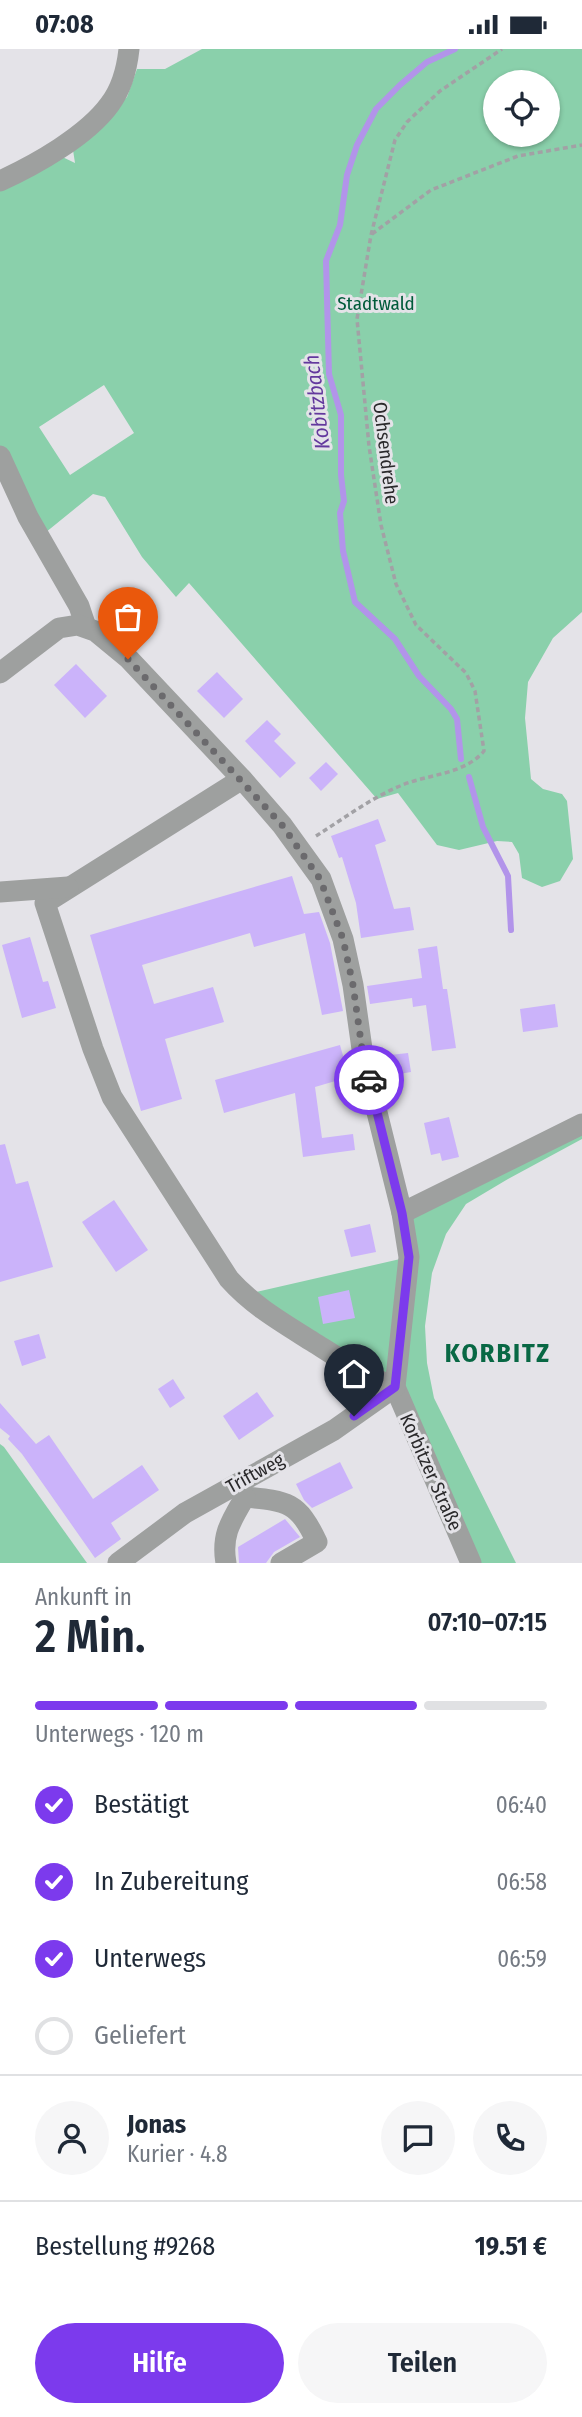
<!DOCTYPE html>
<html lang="de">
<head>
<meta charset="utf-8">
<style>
  :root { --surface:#fff; --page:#f6f6f7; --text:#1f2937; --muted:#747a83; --line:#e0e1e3; --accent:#7c3aed }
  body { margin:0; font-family:"Fira Sans Condensed",sans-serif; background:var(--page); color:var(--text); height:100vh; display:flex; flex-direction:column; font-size:26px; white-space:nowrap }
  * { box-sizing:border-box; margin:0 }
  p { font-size:23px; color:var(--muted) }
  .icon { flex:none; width:38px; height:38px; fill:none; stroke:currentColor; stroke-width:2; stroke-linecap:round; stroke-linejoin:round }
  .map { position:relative; height:1514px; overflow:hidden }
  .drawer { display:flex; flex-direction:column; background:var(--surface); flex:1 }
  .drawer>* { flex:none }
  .tools { position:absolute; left:483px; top:21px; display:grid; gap:14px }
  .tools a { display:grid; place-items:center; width:77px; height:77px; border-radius:50%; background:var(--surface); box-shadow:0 2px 5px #0004; font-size:35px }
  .pin { position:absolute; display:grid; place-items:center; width:60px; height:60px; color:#fff; margin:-72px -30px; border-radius:50% 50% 50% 0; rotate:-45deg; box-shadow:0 0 7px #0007 }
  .pin .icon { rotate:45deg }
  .courier { position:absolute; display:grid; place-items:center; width:70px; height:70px; margin:-35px; border:5px solid #7c3aed; border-radius:50%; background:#fff; color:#222; box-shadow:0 2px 9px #0007 }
  .headline em { font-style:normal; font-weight:600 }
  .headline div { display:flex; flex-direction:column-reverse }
  .headline { display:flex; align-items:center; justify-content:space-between; height:119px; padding:0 35px }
  h1 { font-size:46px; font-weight:600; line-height:52px }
  .bar { display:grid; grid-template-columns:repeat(4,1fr); gap:10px 7px; align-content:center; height:84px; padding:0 35px }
  .bar i { height:9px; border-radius:5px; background:var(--line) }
  .bar .current { background:var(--accent) }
  .bar p { grid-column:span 4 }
  .line { display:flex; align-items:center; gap:18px; padding:0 35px; border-top:2px solid var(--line) }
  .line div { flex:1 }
  .round { display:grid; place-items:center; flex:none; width:74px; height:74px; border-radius:37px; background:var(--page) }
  ol { padding:0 35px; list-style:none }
  li { display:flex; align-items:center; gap:21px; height:77px }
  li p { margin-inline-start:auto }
  li .icon { padding:7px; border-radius:50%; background:var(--accent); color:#fff; stroke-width:4 }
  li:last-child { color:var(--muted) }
  li i { width:38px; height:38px; border:4px solid var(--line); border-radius:50% }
  .action { display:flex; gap:14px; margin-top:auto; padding:14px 35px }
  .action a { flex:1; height:80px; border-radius:42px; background:var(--accent); color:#fff; font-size:28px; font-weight:600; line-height:80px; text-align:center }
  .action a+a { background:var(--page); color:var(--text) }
  .status { display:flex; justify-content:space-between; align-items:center; height:49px; padding:0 35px; background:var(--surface); direction:ltr }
  .status svg { height:19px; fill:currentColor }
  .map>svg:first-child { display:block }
</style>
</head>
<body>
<div class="status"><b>07:08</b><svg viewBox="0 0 49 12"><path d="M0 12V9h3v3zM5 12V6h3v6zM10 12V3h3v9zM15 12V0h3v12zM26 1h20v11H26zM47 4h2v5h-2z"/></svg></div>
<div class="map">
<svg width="582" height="1514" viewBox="0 0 582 1514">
  <rect width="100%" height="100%" fill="#e4e3e8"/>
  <!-- green -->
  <g fill="#8ad0ab" fill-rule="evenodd">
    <path d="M202,0H582V563L553,589L528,633L525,669L531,730L543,740L562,745L567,752L573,810L560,832L542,838L522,829L519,805L512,793L497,792L459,801L437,796L398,744L377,750L189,534L176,548L142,508L105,448L93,445L40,488L0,407V132L54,104L75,114L73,101L88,89L127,48L137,20H165ZM495,33H548V86H495ZM104,336L134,384L70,426L39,378Z"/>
    <polygon points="582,1075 582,1090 508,1130 466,1155 446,1185 432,1224 425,1277 427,1314 434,1349 516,1514 475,1514 395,1338 243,1246 409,1208 402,1164"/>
    <polygon points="0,1395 4,1398 87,1514 0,1514"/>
  </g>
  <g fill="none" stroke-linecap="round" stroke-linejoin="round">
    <!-- stream -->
    <g stroke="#b294ea" stroke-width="6">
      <polyline points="455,0 427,13 400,36 376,60 357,96 347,126 340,176 326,212 329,325 341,366 341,426 344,452 340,464 343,502 355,553 395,590 419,627 451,660 457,670 461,710"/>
      <polyline points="469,728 483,778 508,827 511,881"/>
    </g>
  </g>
  <!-- building -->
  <g fill="#cbb3fa">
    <polygon points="76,615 107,647 85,669 54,636"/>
    <polygon points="217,623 243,650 224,669 197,642"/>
    <polygon points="267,671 281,685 274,692 296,714 280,729 245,692"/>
    <polygon points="326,713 338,725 321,742 309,729"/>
    <polygon points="378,770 386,792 375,796 394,860 410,858 414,881 361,889 356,854 342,808 339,809 331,787"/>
    <polygon points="292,827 304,865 319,863 330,894 343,962 322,966 305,884 254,898 250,884 142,916 154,955 213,938 224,973 165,990 182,1050 141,1062 90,886"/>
    <polygon points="30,888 43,933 48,932 56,959 22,969 2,896"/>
    <polygon points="437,897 443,940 447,940 456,999 432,1002 426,956 413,958 412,949 370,955 367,937 422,929 418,900"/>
    <polygon points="555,955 558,978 523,983 520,960"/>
    <polygon points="340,996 349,1028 315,1038 322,1089 353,1085 355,1101 303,1108 295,1044 224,1064 215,1031"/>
    <polygon points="408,1004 411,1023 393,1026 390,1006"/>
    <polygon points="449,1068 459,1108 442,1112 440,1104 431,1106 424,1074"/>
    <polygon points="5,1095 16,1135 28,1132 53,1218 0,1233 0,1096"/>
    <polygon points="114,1151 148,1201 116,1223 82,1173"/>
    <polygon points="370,1175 376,1203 351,1208 344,1181"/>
    <polygon points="349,1241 355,1269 323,1275 318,1248"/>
    <polygon points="39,1285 46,1309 22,1317 14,1292"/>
    <polygon points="173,1330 185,1349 170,1359 158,1340"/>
    <polygon points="257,1343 274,1367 239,1391 223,1367"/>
    <polygon points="0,1354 36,1395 49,1386 93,1450 142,1416 159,1441 111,1474 121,1490 95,1509 22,1405 8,1390 10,1387 0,1379"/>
    <polygon points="340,1413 353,1439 312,1459 304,1451 296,1435"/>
    <polygon points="285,1470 300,1488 274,1503 266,1514 239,1514 238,1498"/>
  </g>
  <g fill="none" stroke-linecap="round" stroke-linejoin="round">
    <!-- path -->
    <g stroke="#a2a1a5" stroke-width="3.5" stroke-dasharray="5 3.5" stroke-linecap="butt">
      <polyline points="372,185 431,141 518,107 582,96"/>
      <path d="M316,787C343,770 371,749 400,737C427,725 464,726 484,702L475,642L466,624L416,576L396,535L381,476L369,397L357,270L371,186L395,91L407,73L440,42L502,0"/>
    </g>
    <!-- minor -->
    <g stroke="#9ea09f" stroke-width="21">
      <path d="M0,132C35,116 87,87 110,55C122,39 127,19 129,0"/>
      <polyline points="0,407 28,468 79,557 86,578"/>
      <polyline points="0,624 59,579 78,576 95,582 129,610 242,730 282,776 321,830 343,890 353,936 363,1007 402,1164 409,1208 395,1338 471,1514"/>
      <path d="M242,730L45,854L93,1000L112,1048L229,1230C253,1257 283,1274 313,1293C340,1310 365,1327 395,1338"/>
      <polyline points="0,843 68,838"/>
      <polyline points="402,1164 582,1075"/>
      <path d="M245,1448C288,1452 298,1453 317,1493L281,1514"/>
      <polyline points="118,1514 185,1464 334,1381 395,1338"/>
      <path d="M226,1514C221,1486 231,1472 245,1448"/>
    </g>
  </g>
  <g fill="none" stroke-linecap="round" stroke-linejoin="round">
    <!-- done -->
    <polyline stroke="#6b6a6d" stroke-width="7" stroke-dasharray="0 12.6" points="128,610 282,776 320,830 343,890 353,936 363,1007 369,1031"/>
    <!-- route -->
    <polyline stroke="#7c3aed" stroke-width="9" points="354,1367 395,1338 409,1208 402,1164 369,1031"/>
  </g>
  <g text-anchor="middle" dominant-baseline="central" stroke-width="6" stroke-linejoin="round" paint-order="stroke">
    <!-- park labels -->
    <g font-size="19" fill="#005b3a" stroke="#e4e3e8">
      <text x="376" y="254">Stadtwald</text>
    </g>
    <!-- street labels -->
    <g font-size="19" fill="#2a292b" stroke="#e4e3e8">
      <text transform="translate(386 404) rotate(83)">Ochsendrehe</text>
      <text transform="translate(431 1423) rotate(66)">Korbitzer Straße</text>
      <text transform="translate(255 1424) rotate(-29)">Triftweg</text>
    </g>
    <!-- water labels -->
    <g font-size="21" font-style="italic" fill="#63389d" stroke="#e4e3e8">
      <text transform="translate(317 353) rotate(-97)">Kobitzbach</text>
    </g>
    <!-- district labels -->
    <g font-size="26" font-weight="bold" letter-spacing="2" fill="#086844" stroke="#e4e3e8">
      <text x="498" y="1304">KORBITZ</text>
    </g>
  </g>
</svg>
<div class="tools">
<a><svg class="icon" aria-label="locate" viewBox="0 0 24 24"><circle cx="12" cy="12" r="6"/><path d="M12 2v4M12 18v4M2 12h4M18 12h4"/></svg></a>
</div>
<div class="pin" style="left:128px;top:610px;background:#ea580c"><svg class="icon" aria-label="bag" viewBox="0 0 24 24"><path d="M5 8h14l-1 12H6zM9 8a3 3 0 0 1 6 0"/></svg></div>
<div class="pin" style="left:354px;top:1367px;background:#1f2937"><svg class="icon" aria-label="home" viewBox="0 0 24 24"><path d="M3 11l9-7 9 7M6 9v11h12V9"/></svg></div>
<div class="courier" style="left:369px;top:1031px"><svg class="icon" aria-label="car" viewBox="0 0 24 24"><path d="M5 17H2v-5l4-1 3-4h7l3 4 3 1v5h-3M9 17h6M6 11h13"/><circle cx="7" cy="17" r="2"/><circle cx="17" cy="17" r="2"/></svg></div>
</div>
<section class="drawer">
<div class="headline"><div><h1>2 Min.</h1><p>Ankunft in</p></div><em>07:10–07:15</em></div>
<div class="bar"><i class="current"></i><i class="current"></i><i class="current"></i><i></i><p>Unterwegs · 120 m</p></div>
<ol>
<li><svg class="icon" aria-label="check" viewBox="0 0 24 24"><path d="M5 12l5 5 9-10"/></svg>Bestätigt<p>06:40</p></li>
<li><svg class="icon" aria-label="check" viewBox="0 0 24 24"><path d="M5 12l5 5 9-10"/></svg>In Zubereitung<p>06:58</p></li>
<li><svg class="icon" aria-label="check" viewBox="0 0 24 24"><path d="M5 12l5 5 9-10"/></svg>Unterwegs<p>06:59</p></li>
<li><i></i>Geliefert</li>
</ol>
<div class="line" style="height:126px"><a class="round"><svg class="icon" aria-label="person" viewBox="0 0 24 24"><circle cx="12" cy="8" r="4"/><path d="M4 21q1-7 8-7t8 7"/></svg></a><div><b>Jonas</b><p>Kurier · 4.8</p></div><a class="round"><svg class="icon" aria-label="chat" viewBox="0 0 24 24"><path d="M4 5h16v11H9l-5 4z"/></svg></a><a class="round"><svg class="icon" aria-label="phone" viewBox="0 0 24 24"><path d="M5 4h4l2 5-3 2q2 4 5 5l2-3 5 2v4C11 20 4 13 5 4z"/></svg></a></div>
<div class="line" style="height:91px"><div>Bestellung #9268</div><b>19.51 €</b></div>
<div class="action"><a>Hilfe</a><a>Teilen</a></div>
</section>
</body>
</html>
